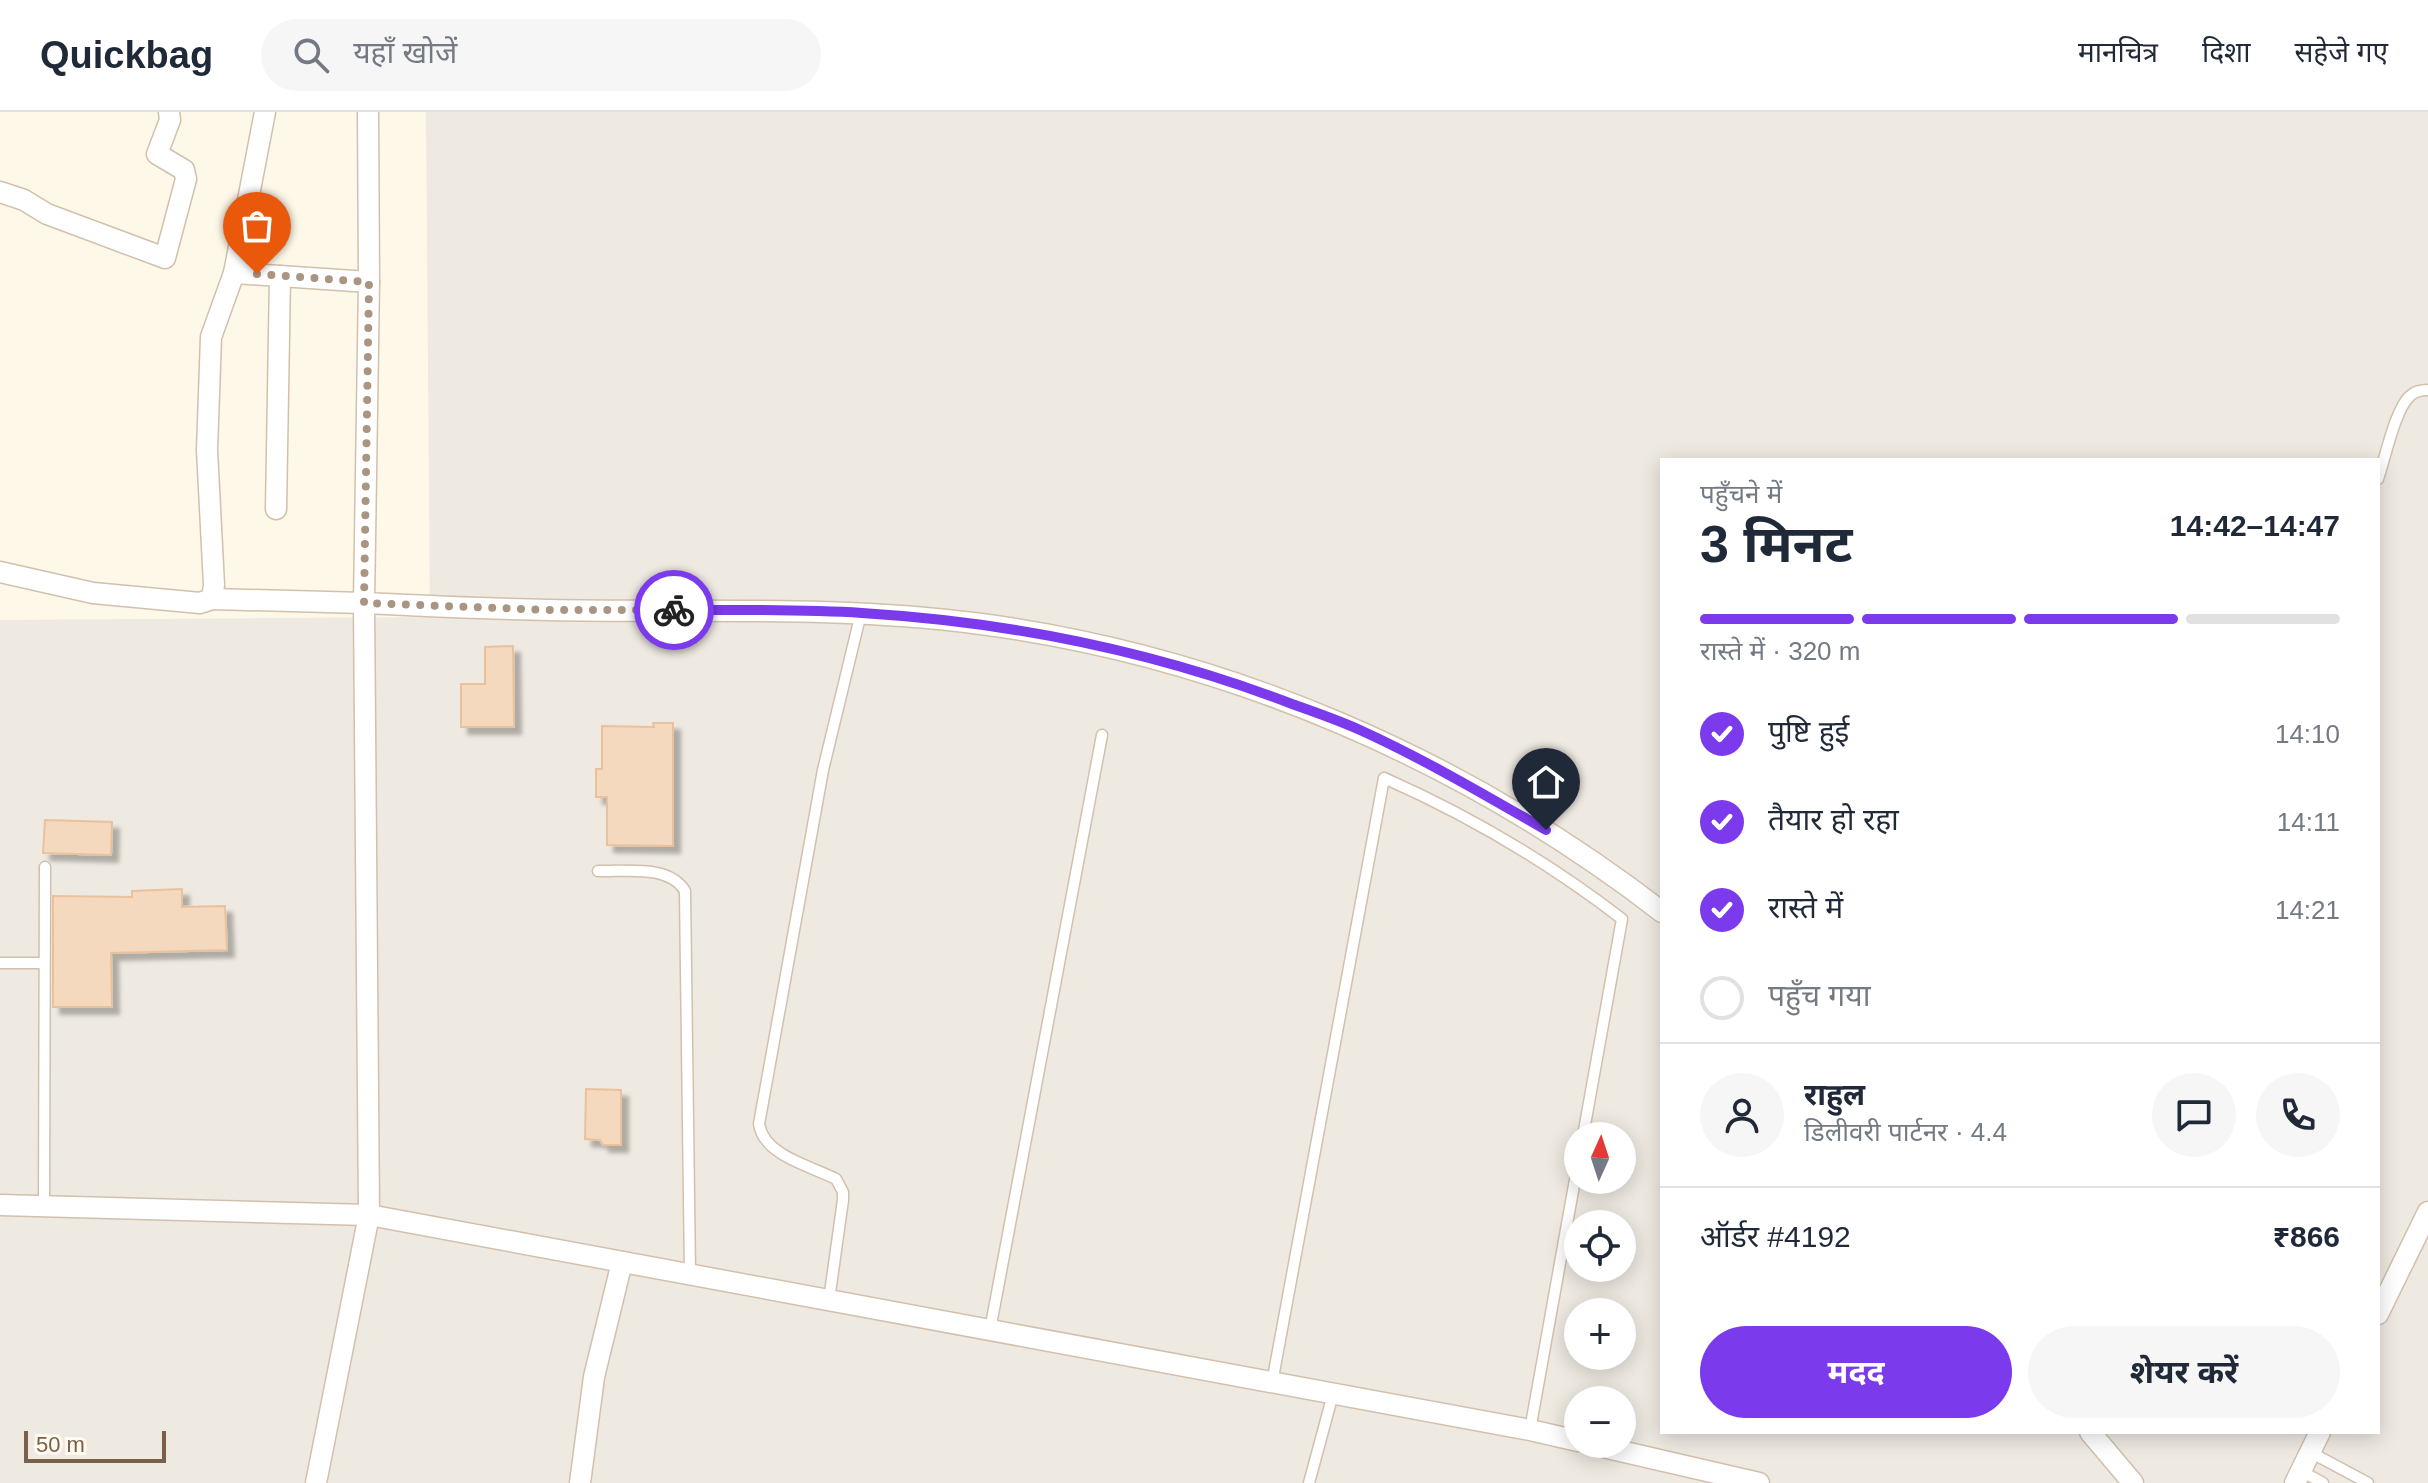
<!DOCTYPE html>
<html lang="hi">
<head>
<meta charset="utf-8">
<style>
  :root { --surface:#fff; --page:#f6f6f7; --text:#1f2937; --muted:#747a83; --line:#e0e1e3; --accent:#7c3aed }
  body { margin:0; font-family:Helvetica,"Noto Sans Devanagari",sans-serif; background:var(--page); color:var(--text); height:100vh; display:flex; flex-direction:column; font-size:30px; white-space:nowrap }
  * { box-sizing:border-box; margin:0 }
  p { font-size:26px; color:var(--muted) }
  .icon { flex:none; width:44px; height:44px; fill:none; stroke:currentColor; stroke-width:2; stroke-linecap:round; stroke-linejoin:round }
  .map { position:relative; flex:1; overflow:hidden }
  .panel { position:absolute; left:1660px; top:346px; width:720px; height:976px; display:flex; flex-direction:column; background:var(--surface); border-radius:0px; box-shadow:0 4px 20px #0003 }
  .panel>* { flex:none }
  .needle { width:52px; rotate:3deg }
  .fabs { position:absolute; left:1564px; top:1010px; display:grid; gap:16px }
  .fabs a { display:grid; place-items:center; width:72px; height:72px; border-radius:50%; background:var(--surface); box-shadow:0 4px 20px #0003; font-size:40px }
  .scale { position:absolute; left:24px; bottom:20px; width:142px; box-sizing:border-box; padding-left:8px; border:4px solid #7b6049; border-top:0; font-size:22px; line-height:28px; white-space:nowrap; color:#7b6049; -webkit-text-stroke:6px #fffbf0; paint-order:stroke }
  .pin { position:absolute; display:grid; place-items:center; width:68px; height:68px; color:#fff; margin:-82px -34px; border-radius:50% 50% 50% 0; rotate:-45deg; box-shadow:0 0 8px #0007 }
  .pin .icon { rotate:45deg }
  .courier { position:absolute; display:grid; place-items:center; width:80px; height:80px; margin:-40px; border:6px solid #7c3aed; border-radius:50%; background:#fff; color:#222; box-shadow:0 2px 10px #0007 }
  .head em { font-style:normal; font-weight:700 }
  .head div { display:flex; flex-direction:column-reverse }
  .head { display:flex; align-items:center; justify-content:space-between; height:136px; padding:0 40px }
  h1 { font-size:52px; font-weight:700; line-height:60px }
  .bar { display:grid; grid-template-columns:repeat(4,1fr); gap:12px 8px; align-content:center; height:96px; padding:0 40px }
  .bar i { height:10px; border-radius:6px; background:var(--line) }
  .bar .active { background:var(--accent) }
  .bar p { grid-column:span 4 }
  .line { display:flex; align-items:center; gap:20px; padding:0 40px; border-top:2px solid var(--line) }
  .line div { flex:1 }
  .round { display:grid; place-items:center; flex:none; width:84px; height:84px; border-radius:42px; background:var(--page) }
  ol { padding:0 40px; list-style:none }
  li { display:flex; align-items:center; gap:24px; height:88px }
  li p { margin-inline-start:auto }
  li .icon { padding:8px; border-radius:50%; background:var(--accent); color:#fff; stroke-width:4 }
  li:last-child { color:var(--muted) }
  li i { width:44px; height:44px; border:4px solid var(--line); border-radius:50% }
  .button { display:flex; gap:16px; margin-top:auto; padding:16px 40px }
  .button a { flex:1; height:92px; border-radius:48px; background:var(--accent); color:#fff; font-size:32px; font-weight:700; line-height:92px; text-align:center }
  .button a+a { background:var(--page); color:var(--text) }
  header { display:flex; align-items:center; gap:48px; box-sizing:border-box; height:112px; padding:0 40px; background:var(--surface); border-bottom:2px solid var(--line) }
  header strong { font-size:38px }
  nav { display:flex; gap:44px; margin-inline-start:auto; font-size:28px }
  .search { width:560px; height:72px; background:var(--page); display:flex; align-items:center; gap:20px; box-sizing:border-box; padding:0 28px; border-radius:44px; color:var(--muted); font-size:30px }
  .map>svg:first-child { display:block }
</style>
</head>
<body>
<header>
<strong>Quickbag</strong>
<div class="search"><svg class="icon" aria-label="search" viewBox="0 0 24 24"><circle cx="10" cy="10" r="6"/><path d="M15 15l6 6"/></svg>यहाँ खोजें</div>
<nav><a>मानचित्र</a><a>दिशा</a><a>सहेजे गए</a></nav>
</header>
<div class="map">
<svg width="2428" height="1371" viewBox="0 0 2428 1371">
  <defs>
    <filter id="shadow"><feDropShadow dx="7" dy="7" stdDeviation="2" flood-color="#0004"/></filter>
  </defs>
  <rect width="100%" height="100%" fill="#fef8e8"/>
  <!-- industrial -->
  <path fill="#eee9e1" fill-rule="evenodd" d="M426,0H2428V1371H0V508L430,505ZM1662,348H2378V1320H1662ZM1578,1024H1622V1068H1578ZM1578,1112H1622V1156H1578ZM1578,1200H1622V1244H1578ZM1578,1288H1622V1332H1578Z"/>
  <!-- building -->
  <g fill="#f5d9be" stroke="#e9c29d" stroke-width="2" filter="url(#shadow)">
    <polygon points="513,534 514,615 461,615 461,572 485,572 485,535"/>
    <polygon points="653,611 673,611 673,734 607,733 607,685 596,685 596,657 602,657 602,614 654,615"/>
    <polygon points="45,708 112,710 111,743 43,741"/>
    <polygon points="182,777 182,795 225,794 227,838 111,841 112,895 53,895 53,784 132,785 132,779"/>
    <polygon points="586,977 621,978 621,1033 603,1033 600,1028 585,1027"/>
  </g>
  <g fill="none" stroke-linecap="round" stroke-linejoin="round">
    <!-- service casing -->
    <g stroke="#d2c0ac" stroke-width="13">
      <g id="service">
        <path d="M2378,367C2385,347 2395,297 2410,284C2415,279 2422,278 2428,278"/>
        <path d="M598,759C625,760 669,752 685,779L690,1162"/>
        <polyline points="0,851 44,851"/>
        <polyline points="44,1094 45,755"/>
        <path d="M829,1188L843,1088V1080L836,1067C811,1054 764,1044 759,1012L823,658L861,501"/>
        <polyline points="990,1218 1102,623"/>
        <path d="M1272,1271L1384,666C1468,703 1549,751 1622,807L1583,1024"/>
        <polyline points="1530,1318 1578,1051"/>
        <polyline points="2310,1340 2368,1371"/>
        <polyline points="2301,1359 2323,1371"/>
        <polyline points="1309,1371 1333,1282"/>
      </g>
    </g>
    <!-- minor casing -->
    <g stroke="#d2c0ac" stroke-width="23">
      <g id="minor">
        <path d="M368,0L369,170L364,491C426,494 488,497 549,498C694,501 838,493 981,512C1229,545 1465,648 1662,800"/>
        <polyline points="0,80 24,88 47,102 165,146 186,67 184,58 157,42 170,8 169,0"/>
        <polyline points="234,161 369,170"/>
        <polyline points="276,397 280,164"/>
        <polyline points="0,460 93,481 200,491 212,487 214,473 207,338 211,225 234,161 265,0"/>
        <polyline points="212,487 364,491 369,1103 316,1371"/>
        <polyline points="0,1093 369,1103 1530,1318 1578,1329"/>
        <polyline points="2378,1202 2428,1100"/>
        <polyline points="2090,1320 2133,1371"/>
        <polyline points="1590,1332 1759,1371"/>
        <polyline points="580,1371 594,1265 622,1150"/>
        <polyline points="2295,1371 2320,1320"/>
      </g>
    </g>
    <!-- service -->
    <use href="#service" stroke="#fff" stroke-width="10"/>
    <!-- minor -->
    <use href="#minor" stroke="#fff" stroke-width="20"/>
  </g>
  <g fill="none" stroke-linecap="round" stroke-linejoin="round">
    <!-- done -->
    <polyline stroke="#a99581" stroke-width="8" stroke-dasharray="0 14.4" points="257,162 369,170 364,491 551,498 674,498"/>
    <!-- route -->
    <path stroke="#7c3aed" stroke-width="10" d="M674,498C737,498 800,497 862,501C1009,510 1154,539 1292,592C1315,600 1338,608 1360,618C1424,647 1485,683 1546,718"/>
  </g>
</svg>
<div class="fabs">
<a><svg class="needle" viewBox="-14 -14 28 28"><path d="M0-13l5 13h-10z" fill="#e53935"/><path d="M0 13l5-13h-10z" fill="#747a83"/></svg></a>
<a><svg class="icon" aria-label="locate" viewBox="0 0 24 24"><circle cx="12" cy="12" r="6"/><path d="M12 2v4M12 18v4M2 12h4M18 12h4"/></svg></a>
<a>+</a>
<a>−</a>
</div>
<div class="scale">50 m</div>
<div class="pin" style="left:257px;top:162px;background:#ea580c"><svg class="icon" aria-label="bag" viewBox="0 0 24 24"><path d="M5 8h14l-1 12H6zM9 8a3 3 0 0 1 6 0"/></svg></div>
<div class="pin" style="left:1546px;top:718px;background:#1f2937"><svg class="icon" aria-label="home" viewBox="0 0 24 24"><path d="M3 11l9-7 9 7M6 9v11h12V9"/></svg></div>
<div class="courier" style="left:674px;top:498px"><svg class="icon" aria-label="bike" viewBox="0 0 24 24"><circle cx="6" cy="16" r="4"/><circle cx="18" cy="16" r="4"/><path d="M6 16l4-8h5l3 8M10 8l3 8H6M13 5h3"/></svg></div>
<section class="panel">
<div class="head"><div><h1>3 मिनट</h1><p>पहुँचने में</p></div><em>14:42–14:47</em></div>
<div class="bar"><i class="active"></i><i class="active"></i><i class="active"></i><i></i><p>रास्ते में · 320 m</p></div>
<ol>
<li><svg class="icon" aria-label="check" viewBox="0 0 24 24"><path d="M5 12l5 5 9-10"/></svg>पुष्टि हुई<p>14:10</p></li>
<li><svg class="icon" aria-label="check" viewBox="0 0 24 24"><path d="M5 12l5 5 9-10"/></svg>तैयार हो रहा<p>14:11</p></li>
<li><svg class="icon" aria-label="check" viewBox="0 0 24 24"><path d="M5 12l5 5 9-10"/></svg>रास्ते में<p>14:21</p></li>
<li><i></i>पहुँच गया</li>
</ol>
<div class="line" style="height:144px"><a class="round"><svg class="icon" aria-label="person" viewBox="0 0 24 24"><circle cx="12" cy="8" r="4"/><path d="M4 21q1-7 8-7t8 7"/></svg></a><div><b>राहुल</b><p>डिलीवरी पार्टनर · 4.4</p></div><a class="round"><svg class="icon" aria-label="chat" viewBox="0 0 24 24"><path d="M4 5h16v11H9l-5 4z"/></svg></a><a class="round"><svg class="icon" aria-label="phone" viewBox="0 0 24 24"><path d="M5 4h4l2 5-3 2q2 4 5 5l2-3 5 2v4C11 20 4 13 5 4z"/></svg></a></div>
<div class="line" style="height:104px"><div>ऑर्डर #4192</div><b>₹866</b></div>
<div class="button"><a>मदद</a><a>शेयर करें</a></div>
</section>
</div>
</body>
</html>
